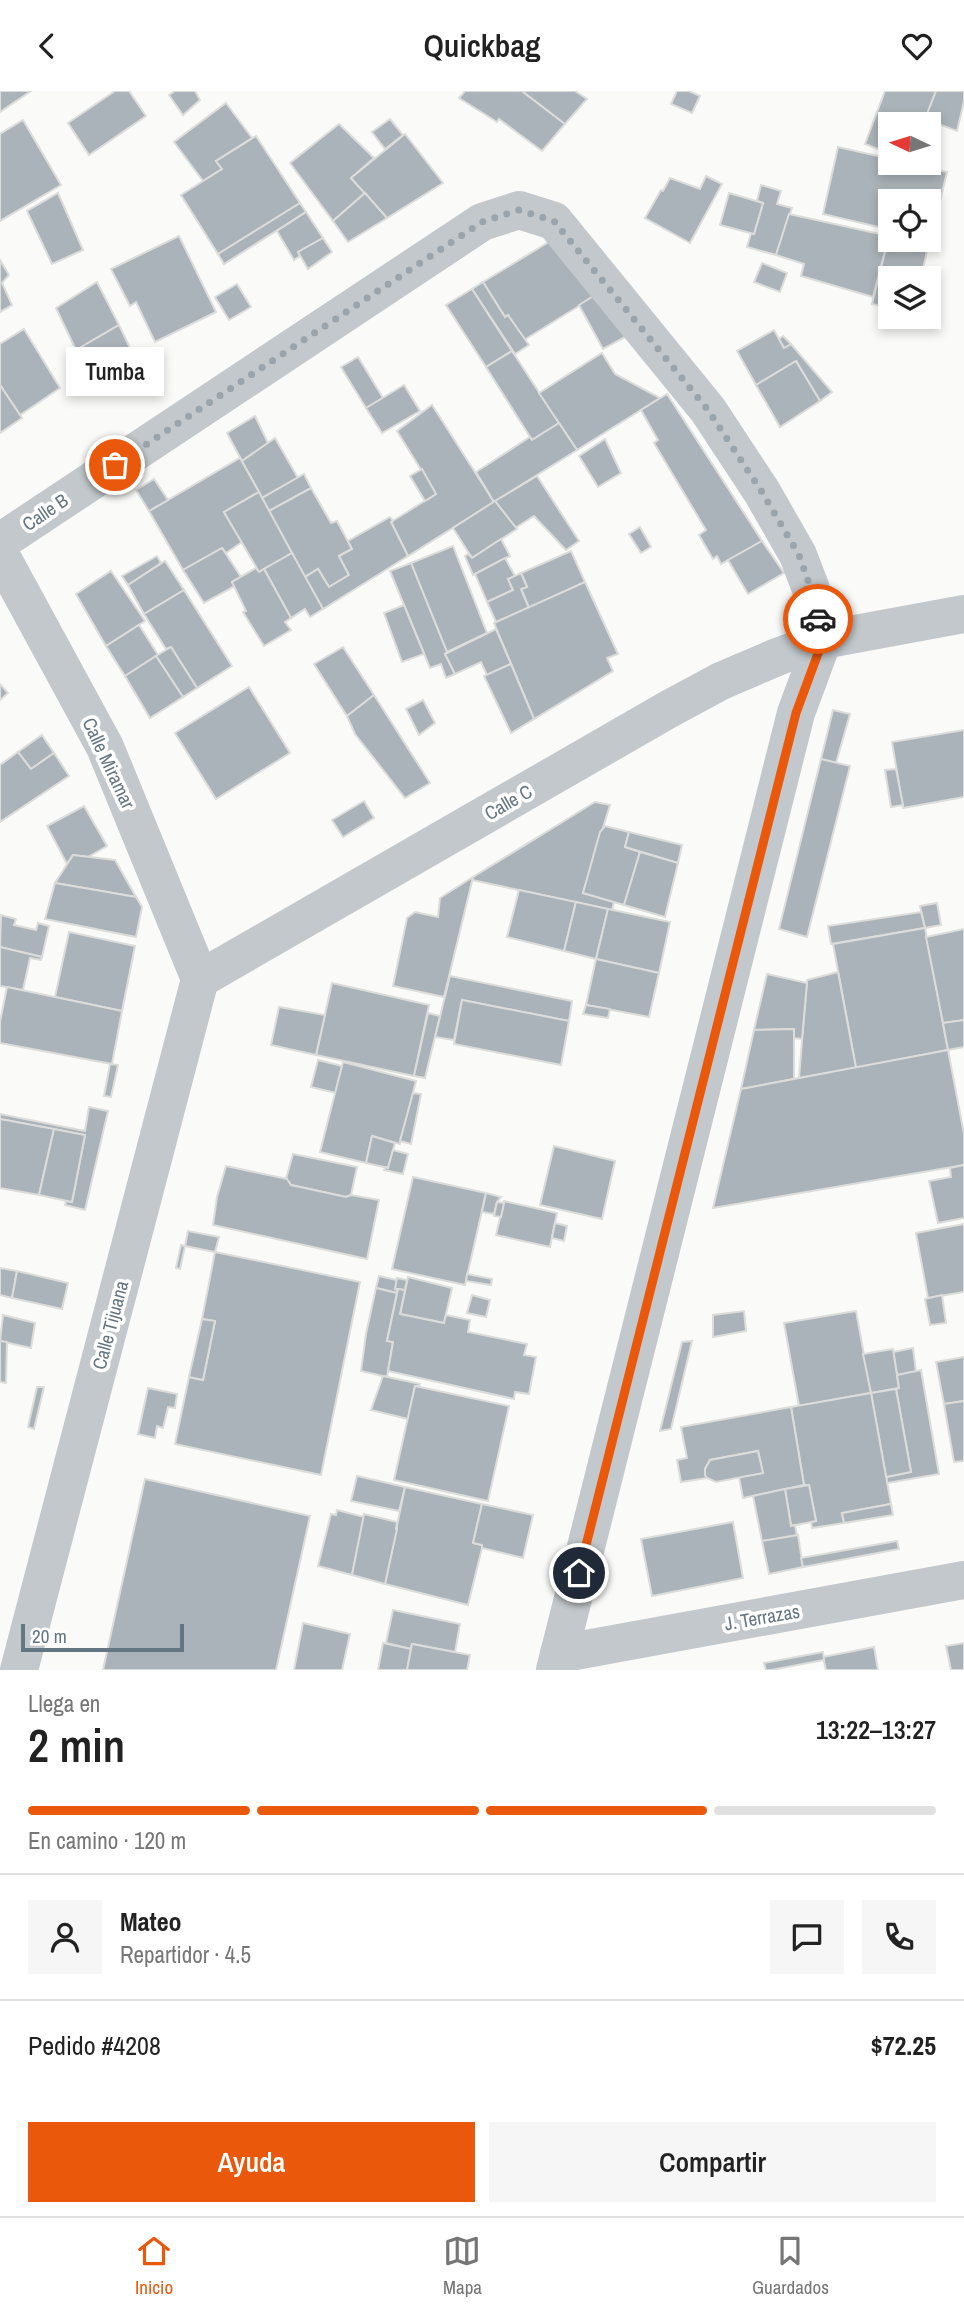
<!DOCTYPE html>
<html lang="es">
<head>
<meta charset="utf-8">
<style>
  :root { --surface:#fff; --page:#f6f6f6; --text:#222; --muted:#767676; --line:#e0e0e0; --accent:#ea580c }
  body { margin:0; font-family:"Archivo Narrow",sans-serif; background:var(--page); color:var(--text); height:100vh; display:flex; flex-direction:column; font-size:26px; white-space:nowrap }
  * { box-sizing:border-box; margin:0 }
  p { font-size:23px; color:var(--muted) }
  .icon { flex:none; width:38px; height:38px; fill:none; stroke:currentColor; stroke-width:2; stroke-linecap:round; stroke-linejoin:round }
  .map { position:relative; height:1579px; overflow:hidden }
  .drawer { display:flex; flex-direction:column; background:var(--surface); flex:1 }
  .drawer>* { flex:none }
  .needle { width:46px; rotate:274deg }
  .tools { position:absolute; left:878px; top:21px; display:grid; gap:14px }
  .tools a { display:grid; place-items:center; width:63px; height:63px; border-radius:0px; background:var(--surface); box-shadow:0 4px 10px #0003; font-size:35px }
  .scale { position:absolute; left:21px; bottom:18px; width:163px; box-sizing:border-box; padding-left:7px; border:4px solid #657683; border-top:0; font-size:19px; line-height:24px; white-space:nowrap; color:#657683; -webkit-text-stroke:5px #fff; paint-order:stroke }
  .pin { position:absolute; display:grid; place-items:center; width:60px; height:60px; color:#fff; margin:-30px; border:4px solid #fff; border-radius:50%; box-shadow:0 2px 7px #0007 }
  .courier { position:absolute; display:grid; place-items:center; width:70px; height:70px; margin:-35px; border:5px solid #ea580c; border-radius:50%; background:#fff; color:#222; box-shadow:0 2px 9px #0007 }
  .bubble { position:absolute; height:49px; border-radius:0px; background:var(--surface); box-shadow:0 4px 10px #0003; font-size:23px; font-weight:600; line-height:49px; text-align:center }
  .summary em { font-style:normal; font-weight:600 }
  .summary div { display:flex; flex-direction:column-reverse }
  .summary { display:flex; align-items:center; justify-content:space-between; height:119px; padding:0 28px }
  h1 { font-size:46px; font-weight:600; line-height:52px }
  .bar { display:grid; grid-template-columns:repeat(4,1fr); gap:10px 7px; align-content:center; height:84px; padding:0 28px }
  .bar i { height:9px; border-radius:5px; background:var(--line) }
  .bar .selected { background:var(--accent) }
  .bar p { grid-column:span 4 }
  .line { display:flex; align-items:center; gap:18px; padding:0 28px; border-top:2px solid var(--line) }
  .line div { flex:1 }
  .round { display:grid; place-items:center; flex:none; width:74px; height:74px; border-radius:0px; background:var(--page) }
  .button { display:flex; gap:14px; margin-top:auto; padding:14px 28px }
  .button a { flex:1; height:80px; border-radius:0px; background:var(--accent); color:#fff; font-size:28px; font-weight:600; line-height:80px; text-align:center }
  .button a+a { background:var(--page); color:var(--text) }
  header { display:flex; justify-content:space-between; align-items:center; height:91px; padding:0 28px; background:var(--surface); font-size:32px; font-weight:600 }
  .dock { display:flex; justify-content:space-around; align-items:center; height:98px; border-top:2px solid var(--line); background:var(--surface); font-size:19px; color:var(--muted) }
  .dock a { display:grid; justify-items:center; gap:4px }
  .dock .selected { color:var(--accent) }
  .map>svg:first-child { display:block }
</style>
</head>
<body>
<header><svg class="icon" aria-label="back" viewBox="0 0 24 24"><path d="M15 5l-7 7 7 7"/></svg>Quickbag<svg class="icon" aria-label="heart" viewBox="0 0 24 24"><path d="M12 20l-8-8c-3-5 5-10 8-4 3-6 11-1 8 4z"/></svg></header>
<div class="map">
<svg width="964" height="1579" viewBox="0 0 964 1579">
  <rect width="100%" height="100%" fill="#fafaf8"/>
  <!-- building -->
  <g fill="#aab3b9" stroke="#dcdcda" stroke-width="2">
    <polygon points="0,0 31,0 0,21"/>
    <polygon points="115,0 129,0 146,25 89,64 68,32"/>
    <polygon points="175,0 195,0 200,9 183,24 169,4"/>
    <polygon points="465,0 522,0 565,33 542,60 499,28 497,31 459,7"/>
    <polygon points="522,0 575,0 587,8 565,33"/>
    <polygon points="677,0 689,0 700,5 692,22 671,13"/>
    <polygon points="885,0 936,0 924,33 891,33 891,63 865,53"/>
    <polygon points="936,0 964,0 964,10 957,40 925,28"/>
    <polygon points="226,12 252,47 216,70 222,78 203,90 174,51"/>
    <polygon points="390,28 403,44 385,58 372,41"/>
    <polygon points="23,29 61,94 0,130 0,43"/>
    <polygon points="339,33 374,67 351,87 365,102 333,130 290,72"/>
    <polygon points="405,43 443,92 387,127 351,87"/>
    <polygon points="256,45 300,112 218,163 181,104 222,78 216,70"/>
    <polygon points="838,56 891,68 891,72 906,72 947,81 931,149 928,149 929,110 891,110 891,139 823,123"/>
    <polygon points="706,85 722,93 690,152 645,127 661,99 663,100 670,87 700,98"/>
    <polygon points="761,94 781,100 777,113 792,117 776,164 747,156 751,142 754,143 763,112 757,110"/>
    <polygon points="58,102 83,159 52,173 27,120"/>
    <polygon points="365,102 387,127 348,151 333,130"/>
    <polygon points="729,102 763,112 754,143 720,134"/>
    <polygon points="300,112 306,121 224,173 218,163"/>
    <polygon points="306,121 323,147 298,161 300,165 294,169 277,140"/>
    <polygon points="789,123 889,145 873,206 801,185 804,173 776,164"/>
    <polygon points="179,145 216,221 155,251 136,211 130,215 111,178"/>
    <polygon points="889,145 891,149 904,149 928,155 921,187 891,187 891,217 872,213"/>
    <polygon points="557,146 595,205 524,249 508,224 505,226 483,191"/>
    <polygon points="323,147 332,161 308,178 298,161"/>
    <polygon points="0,169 9,184 2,192 12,214 0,221"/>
    <polygon points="762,172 787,182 780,201 754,191"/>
    <polygon points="97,191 119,234 76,259 56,217"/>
    <polygon points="483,191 505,226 508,224 529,254 515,263 472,198"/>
    <polygon points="237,193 251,216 229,229 215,206"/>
    <polygon points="472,198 512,260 486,276 446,214"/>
    <polygon points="600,201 625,246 603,258 579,214"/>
    <polygon points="119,234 142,282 105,304 76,259"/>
    <polygon points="24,238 60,297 20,324 0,294 0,253"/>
    <polygon points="774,239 784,257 791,253 832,301 820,310 796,270 756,294 737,260"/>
    <polygon points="783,245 791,253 784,257 779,248"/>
    <polygon points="512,260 559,332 532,349 486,276"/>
    <polygon points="602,262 615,283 660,307 577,359 539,302"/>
    <polygon points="358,266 383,307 366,317 341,276"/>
    <polygon points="796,270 820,310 780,336 756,294"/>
    <polygon points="0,294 22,327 0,342"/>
    <polygon points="404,294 420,320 382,342 366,317"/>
    <polygon points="667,303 762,450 721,473 717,465 713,468 699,444 706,439 654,352 658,349 641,319"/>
    <polygon points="432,314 494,411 408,465 391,431 436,403 397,340"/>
    <polygon points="255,325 268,352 242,370 227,342"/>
    <polygon points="559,332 577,359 494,411 476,381 530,346 532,349"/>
    <polygon points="275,347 298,387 262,407 242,370"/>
    <polygon points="605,348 621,382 598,396 579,365"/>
    <polygon points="240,367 259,401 224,421 242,451 226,462 222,457 183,479 149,420"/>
    <polygon points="422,378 436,403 425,410 410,385"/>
    <polygon points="304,383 311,397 269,420 262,407"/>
    <polygon points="537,385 579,450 566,459 534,425 515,437 495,410"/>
    <polygon points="154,388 168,409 149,420 136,399"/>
    <polygon points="311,397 331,432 337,430 352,458 339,465 349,484 329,496 318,478 305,486 269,420"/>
    <polygon points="259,401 292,462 259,481 224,421"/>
    <polygon points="495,410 517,438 472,467 453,437"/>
    <polygon points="390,426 393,430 391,431 408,465 323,518 305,486 318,478 329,496 349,484 339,465 352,458 348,450"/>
    <polygon points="640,436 651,456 641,462 629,443"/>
    <polygon points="501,448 510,465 473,484 465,465 468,463 472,467"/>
    <polygon points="762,450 784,482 748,503 728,469"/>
    <polygon points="453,455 487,542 447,561 411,472"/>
    <polygon points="222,457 241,486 232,491 235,495 204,512 183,479"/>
    <polygon points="571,460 585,491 529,517 521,498 527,496 521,482"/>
    <polygon points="292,462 323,518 310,526 305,518 291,527 264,478"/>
    <polygon points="157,465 161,472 128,494 122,485"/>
    <polygon points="505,467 515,485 508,488 513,499 487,511 475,483"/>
    <polygon points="165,470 184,499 144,523 128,494"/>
    <polygon points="411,472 447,561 445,563 455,583 446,587 441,573 430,577 390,480"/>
    <polygon points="256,477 259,481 264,478 291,527 285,531 291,539 264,555 243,521 246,520 232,491"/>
    <polygon points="111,480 145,530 106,555 76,503"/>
    <polygon points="521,482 527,496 521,498 529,517 496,531 487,511 513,499 508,488"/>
    <polygon points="585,491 618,563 607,567 613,580 534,628 494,532"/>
    <polygon points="184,499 232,575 197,597 171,556 166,558 144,523"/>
    <polygon points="404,514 424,563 402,571 384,522"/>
    <polygon points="139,534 158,564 125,585 106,555"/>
    <polygon points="496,538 511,573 487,584 481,571 455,583 445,563"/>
    <polygon points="171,556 197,597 183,606 156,565"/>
    <polygon points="343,556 374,604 347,625 314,573"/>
    <polygon points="156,565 183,606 150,627 125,585"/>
    <polygon points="511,573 534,628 511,642 484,585"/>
    <polygon points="0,593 8,602 0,609"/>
    <polygon points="249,596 290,662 216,708 175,642"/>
    <polygon points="374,604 430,692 405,707 355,643 347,625"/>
    <polygon points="423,609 435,632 419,644 406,618"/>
    <polygon points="833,619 850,623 836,672 821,668"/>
    <polygon points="964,639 964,706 903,717 892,651"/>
    <polygon points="42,644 54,662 31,678 18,661"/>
    <polygon points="18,661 31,678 54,662 69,685 0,731 0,674"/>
    <polygon points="821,668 850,675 807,846 779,838"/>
    <polygon points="896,678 903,714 891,716 885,679"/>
    <polygon points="364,710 374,727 343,746 332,729"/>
    <polygon points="595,711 610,714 583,802 614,811 612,819 472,789 473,786"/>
    <polygon points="84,715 107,755 88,766 73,764 67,773 47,735"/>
    <polygon points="605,735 629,741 625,756 640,761 624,814 583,802 600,741"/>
    <polygon points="629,741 682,754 678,772 625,756"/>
    <polygon points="640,761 678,772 665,826 624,814"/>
    <polygon points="73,764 115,769 136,806 55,792"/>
    <polygon points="473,786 444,906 393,895 407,827 415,821 438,826 440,807"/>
    <polygon points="55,792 136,806 142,816 136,846 45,828"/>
    <polygon points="519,799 576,811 564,860 507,846"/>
    <polygon points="576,811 608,818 596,868 564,860"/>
    <polygon points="937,812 941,834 925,837 920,815"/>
    <polygon points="608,818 670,831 659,882 596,868"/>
    <polygon points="921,821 925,837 831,853 828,835"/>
    <polygon points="1,824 16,828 14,834 36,839 38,832 49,835 42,866 0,856"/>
    <polygon points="925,837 948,959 856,977 833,853"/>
    <polygon points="964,838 964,929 943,932 926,846"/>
    <polygon points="69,841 135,855 122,920 55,906"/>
    <polygon points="0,856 42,866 41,869 30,867 23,899 0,895"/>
    <polygon points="596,868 659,882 649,926 586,914"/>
    <polygon points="838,881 856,977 799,987 807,889"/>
    <polygon points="767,883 807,892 802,948 794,947 794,938 754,939"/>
    <polygon points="450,885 572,910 569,930 462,909 454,949 435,946"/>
    <polygon points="332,892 429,914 414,985 316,964"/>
    <polygon points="7,896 122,920 112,973 0,952 0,931"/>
    <polygon points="462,909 569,930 561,974 454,953"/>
    <polygon points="586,914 610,918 608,927 583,923"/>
    <polygon points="279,916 325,924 316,964 271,954"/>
    <polygon points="428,922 440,925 425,987 414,985"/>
    <polygon points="964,929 964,956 948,959 943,932"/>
    <polygon points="794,938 794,988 741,998 754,939"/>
    <polygon points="948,959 964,1043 964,1074 713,1117 741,998"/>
    <polygon points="318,969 342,975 336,1002 311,996"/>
    <polygon points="343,971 416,990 400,1053 372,1045 366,1072 320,1061"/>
    <polygon points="110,973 118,974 111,1006 104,1005"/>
    <polygon points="413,1002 421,1003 411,1053 400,1050"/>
    <polygon points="89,1016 108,1020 85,1119 65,1114 66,1110 72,1111 85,1044 0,1028 0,1023 85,1040"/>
    <polygon points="0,1028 54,1038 39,1104 0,1097"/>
    <polygon points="54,1038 85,1044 72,1111 39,1104"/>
    <polygon points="372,1045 395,1052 388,1077 366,1072"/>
    <polygon points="554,1055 615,1070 602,1128 540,1114"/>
    <polygon points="393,1059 408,1063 403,1083 384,1079 386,1076 388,1077"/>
    <polygon points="293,1063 357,1076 351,1104 346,1106 291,1094 286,1088"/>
    <polygon points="964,1074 964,1127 938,1132 929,1090 951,1086 950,1077"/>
    <polygon points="226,1075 287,1088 291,1094 346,1106 351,1104 379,1109 367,1168 213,1134 217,1106"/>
    <polygon points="413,1086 486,1102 465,1194 392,1178"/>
    <polygon points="486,1102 501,1106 497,1111 494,1123 482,1121"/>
    <polygon points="504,1110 557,1122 550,1156 496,1144"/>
    <polygon points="497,1111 504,1112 501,1126 494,1125"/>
    <polygon points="555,1132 567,1135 564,1150 552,1147"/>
    <polygon points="964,1133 964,1201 928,1207 916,1142"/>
    <polygon points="188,1140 219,1146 215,1161 185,1155"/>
    <polygon points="181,1154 185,1155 180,1178 176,1177"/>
    <polygon points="215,1161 360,1191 321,1384 175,1353 189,1286 203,1289 215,1230 202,1228"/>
    <polygon points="0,1177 17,1180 12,1207 0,1204"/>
    <polygon points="17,1180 68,1192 62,1218 12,1207"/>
    <polygon points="467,1183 492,1188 491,1194 466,1190"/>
    <polygon points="379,1185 397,1189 397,1202 376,1197"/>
    <polygon points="408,1186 452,1197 444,1232 400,1223"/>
    <polygon points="397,1187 407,1189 405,1199 395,1198"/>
    <polygon points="376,1197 397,1202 387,1250 393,1251 387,1286 361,1280 366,1243"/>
    <polygon points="398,1198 405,1199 400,1223 444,1232 446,1224 470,1229 468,1241 527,1253 524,1264 536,1266 529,1303 515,1301 514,1308 388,1280 393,1251 387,1250"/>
    <polygon points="472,1204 490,1209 486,1226 467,1222"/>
    <polygon points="942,1204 946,1232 930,1234 925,1208"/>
    <polygon points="744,1220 746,1240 713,1246 713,1224"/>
    <polygon points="856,1220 871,1302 799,1315 784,1232"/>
    <polygon points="3,1224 35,1232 31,1257 0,1250"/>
    <polygon points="202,1228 215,1230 203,1289 189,1286"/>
    <polygon points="0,1250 7,1251 6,1292 0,1291"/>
    <polygon points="692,1250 671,1338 660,1340 682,1251"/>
    <polygon points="913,1257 916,1281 897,1284 893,1261"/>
    <polygon points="893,1258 899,1297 871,1302 863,1263"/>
    <polygon points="964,1266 964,1310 944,1313 936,1271"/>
    <polygon points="921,1279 939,1383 887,1392 886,1386 911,1381 896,1298 899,1297 897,1284"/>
    <polygon points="383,1285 420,1293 419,1295 415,1295 408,1328 371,1319"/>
    <polygon points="415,1295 509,1315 488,1410 394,1389"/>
    <polygon points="37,1296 44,1296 34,1338 28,1336"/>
    <polygon points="148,1297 177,1303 175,1317 168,1316 163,1337 157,1335 155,1347 138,1343"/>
    <polygon points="896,1298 911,1381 886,1386 871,1302"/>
    <polygon points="871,1302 891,1413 842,1422 844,1432 812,1437 811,1431 816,1430 809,1394 804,1394 791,1316"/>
    <polygon points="964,1310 964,1370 954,1371 944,1313"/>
    <polygon points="791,1316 804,1394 743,1407 739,1386 763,1382 758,1360 710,1369 705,1378 707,1387 681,1391 677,1369 687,1367 681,1336"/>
    <polygon points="758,1360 763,1382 716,1391 707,1387 705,1384 705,1378 710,1369"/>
    <polygon points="357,1385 405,1396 399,1420 351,1410"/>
    <polygon points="145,1388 310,1425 276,1579 103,1579"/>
    <polygon points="809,1394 816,1430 791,1435 785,1398"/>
    <polygon points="405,1396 482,1413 473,1452 482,1454 482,1457 468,1514 385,1493"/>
    <polygon points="785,1398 791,1435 795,1434 797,1445 762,1450 753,1405"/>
    <polygon points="482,1413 533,1424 523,1467 482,1457 482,1454 473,1452"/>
    <polygon points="891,1413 893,1424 844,1432 842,1422"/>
    <polygon points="337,1419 364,1426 352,1484 318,1475 331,1423 336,1424"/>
    <polygon points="364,1423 397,1431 396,1438 397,1438 385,1493 352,1484"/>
    <polygon points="733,1431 743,1487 652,1505 641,1448"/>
    <polygon points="798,1444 803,1476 769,1483 762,1450"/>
    <polygon points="897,1450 899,1458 803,1476 801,1467"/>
    <polygon points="393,1519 460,1533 455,1561 412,1553 411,1558 386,1552"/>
    <polygon points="303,1532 350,1543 342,1579 294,1579"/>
    <polygon points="383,1552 411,1558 407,1579 378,1579"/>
    <polygon points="964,1552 964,1579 951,1579 946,1555"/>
    <polygon points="412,1553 470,1564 467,1579 407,1579"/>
    <polygon points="874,1556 878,1579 826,1579 823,1566"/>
    <polygon points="823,1561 824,1569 771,1579 766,1579 764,1572"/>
  </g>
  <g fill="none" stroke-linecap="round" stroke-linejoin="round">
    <!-- minor -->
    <g stroke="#c3c8cc" stroke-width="38">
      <polyline points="0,451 482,131 519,119 554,130 708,319 762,401 798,464 811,498 823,549"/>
      <polyline points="0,463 105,656 200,888"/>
      <polyline points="200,888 669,618 721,590 777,566 823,549 964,523"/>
      <polyline points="559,1563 964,1489"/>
      <polyline points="19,1579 200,888"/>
      <polyline points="555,1579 796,622 823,549"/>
    </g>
  </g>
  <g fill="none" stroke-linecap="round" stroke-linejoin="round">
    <!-- done -->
    <polyline stroke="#99a4ac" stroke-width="7" stroke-dasharray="0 12.6" points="115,374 482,131 519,119 554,130 708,319 762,401 799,464 811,498 818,528"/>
    <!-- route -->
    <polyline stroke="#ea580c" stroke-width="9" points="579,1482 796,622 823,549 818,528"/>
  </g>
  <g text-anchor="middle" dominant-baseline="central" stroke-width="7" stroke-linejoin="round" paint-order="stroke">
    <!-- street labels -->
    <g font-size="19" fill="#657683" stroke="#fff">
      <text transform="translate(45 421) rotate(-34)">Calle B</text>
      <text transform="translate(109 672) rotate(65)">Calle Miramar</text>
      <text transform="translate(508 711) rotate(-30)">Calle C</text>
      <text transform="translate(110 1234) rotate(-75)">Calle Tijuana</text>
      <text transform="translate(762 1526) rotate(-10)">J. Terrazas</text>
    </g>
  </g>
</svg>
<div class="tools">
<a><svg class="needle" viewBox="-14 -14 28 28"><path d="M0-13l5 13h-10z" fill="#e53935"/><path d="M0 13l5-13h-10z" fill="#767676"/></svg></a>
<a><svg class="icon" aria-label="locate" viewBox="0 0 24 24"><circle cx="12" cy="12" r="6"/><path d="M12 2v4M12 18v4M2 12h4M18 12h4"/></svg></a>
<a><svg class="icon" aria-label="layers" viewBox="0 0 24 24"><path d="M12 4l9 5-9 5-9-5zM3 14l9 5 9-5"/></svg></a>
</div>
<div class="scale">20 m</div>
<div class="pin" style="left:115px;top:374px;background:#ea580c"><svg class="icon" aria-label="bag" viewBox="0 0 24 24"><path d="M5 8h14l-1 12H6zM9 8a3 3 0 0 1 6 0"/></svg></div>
<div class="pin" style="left:579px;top:1482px;background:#1f2937"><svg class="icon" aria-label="home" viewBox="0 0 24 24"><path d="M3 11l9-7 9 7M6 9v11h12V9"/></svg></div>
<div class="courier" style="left:818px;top:528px"><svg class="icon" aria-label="car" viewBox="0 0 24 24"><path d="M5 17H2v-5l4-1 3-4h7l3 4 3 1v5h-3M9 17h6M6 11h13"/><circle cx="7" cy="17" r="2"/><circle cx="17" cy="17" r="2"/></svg></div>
<div class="bubble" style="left:66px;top:256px;width:98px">Tumba</div>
</div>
<section class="drawer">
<div class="summary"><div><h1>2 min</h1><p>Llega en</p></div><em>13:22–13:27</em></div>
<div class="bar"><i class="selected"></i><i class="selected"></i><i class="selected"></i><i></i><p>En camino · 120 m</p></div>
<div class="line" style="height:126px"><a class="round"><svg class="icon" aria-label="person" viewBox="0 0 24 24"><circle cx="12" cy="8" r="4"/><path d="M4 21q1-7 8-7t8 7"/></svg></a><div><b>Mateo</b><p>Repartidor · 4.5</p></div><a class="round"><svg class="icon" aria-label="chat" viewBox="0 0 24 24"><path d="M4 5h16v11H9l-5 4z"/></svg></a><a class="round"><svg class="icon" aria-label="phone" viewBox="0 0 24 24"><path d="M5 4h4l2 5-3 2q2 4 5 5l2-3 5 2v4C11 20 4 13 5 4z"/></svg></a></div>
<div class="line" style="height:91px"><div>Pedido #4208</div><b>$72.25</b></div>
<div class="button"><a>Ayuda</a><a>Compartir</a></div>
</section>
<nav class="dock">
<a class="selected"><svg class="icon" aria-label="home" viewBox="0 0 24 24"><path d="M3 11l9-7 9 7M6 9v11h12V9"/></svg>Inicio</a>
<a><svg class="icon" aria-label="map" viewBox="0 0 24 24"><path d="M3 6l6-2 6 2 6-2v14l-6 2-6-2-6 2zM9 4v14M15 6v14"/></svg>Mapa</a>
<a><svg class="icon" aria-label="saved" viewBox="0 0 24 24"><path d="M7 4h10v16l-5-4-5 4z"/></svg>Guardados</a>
</nav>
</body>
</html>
